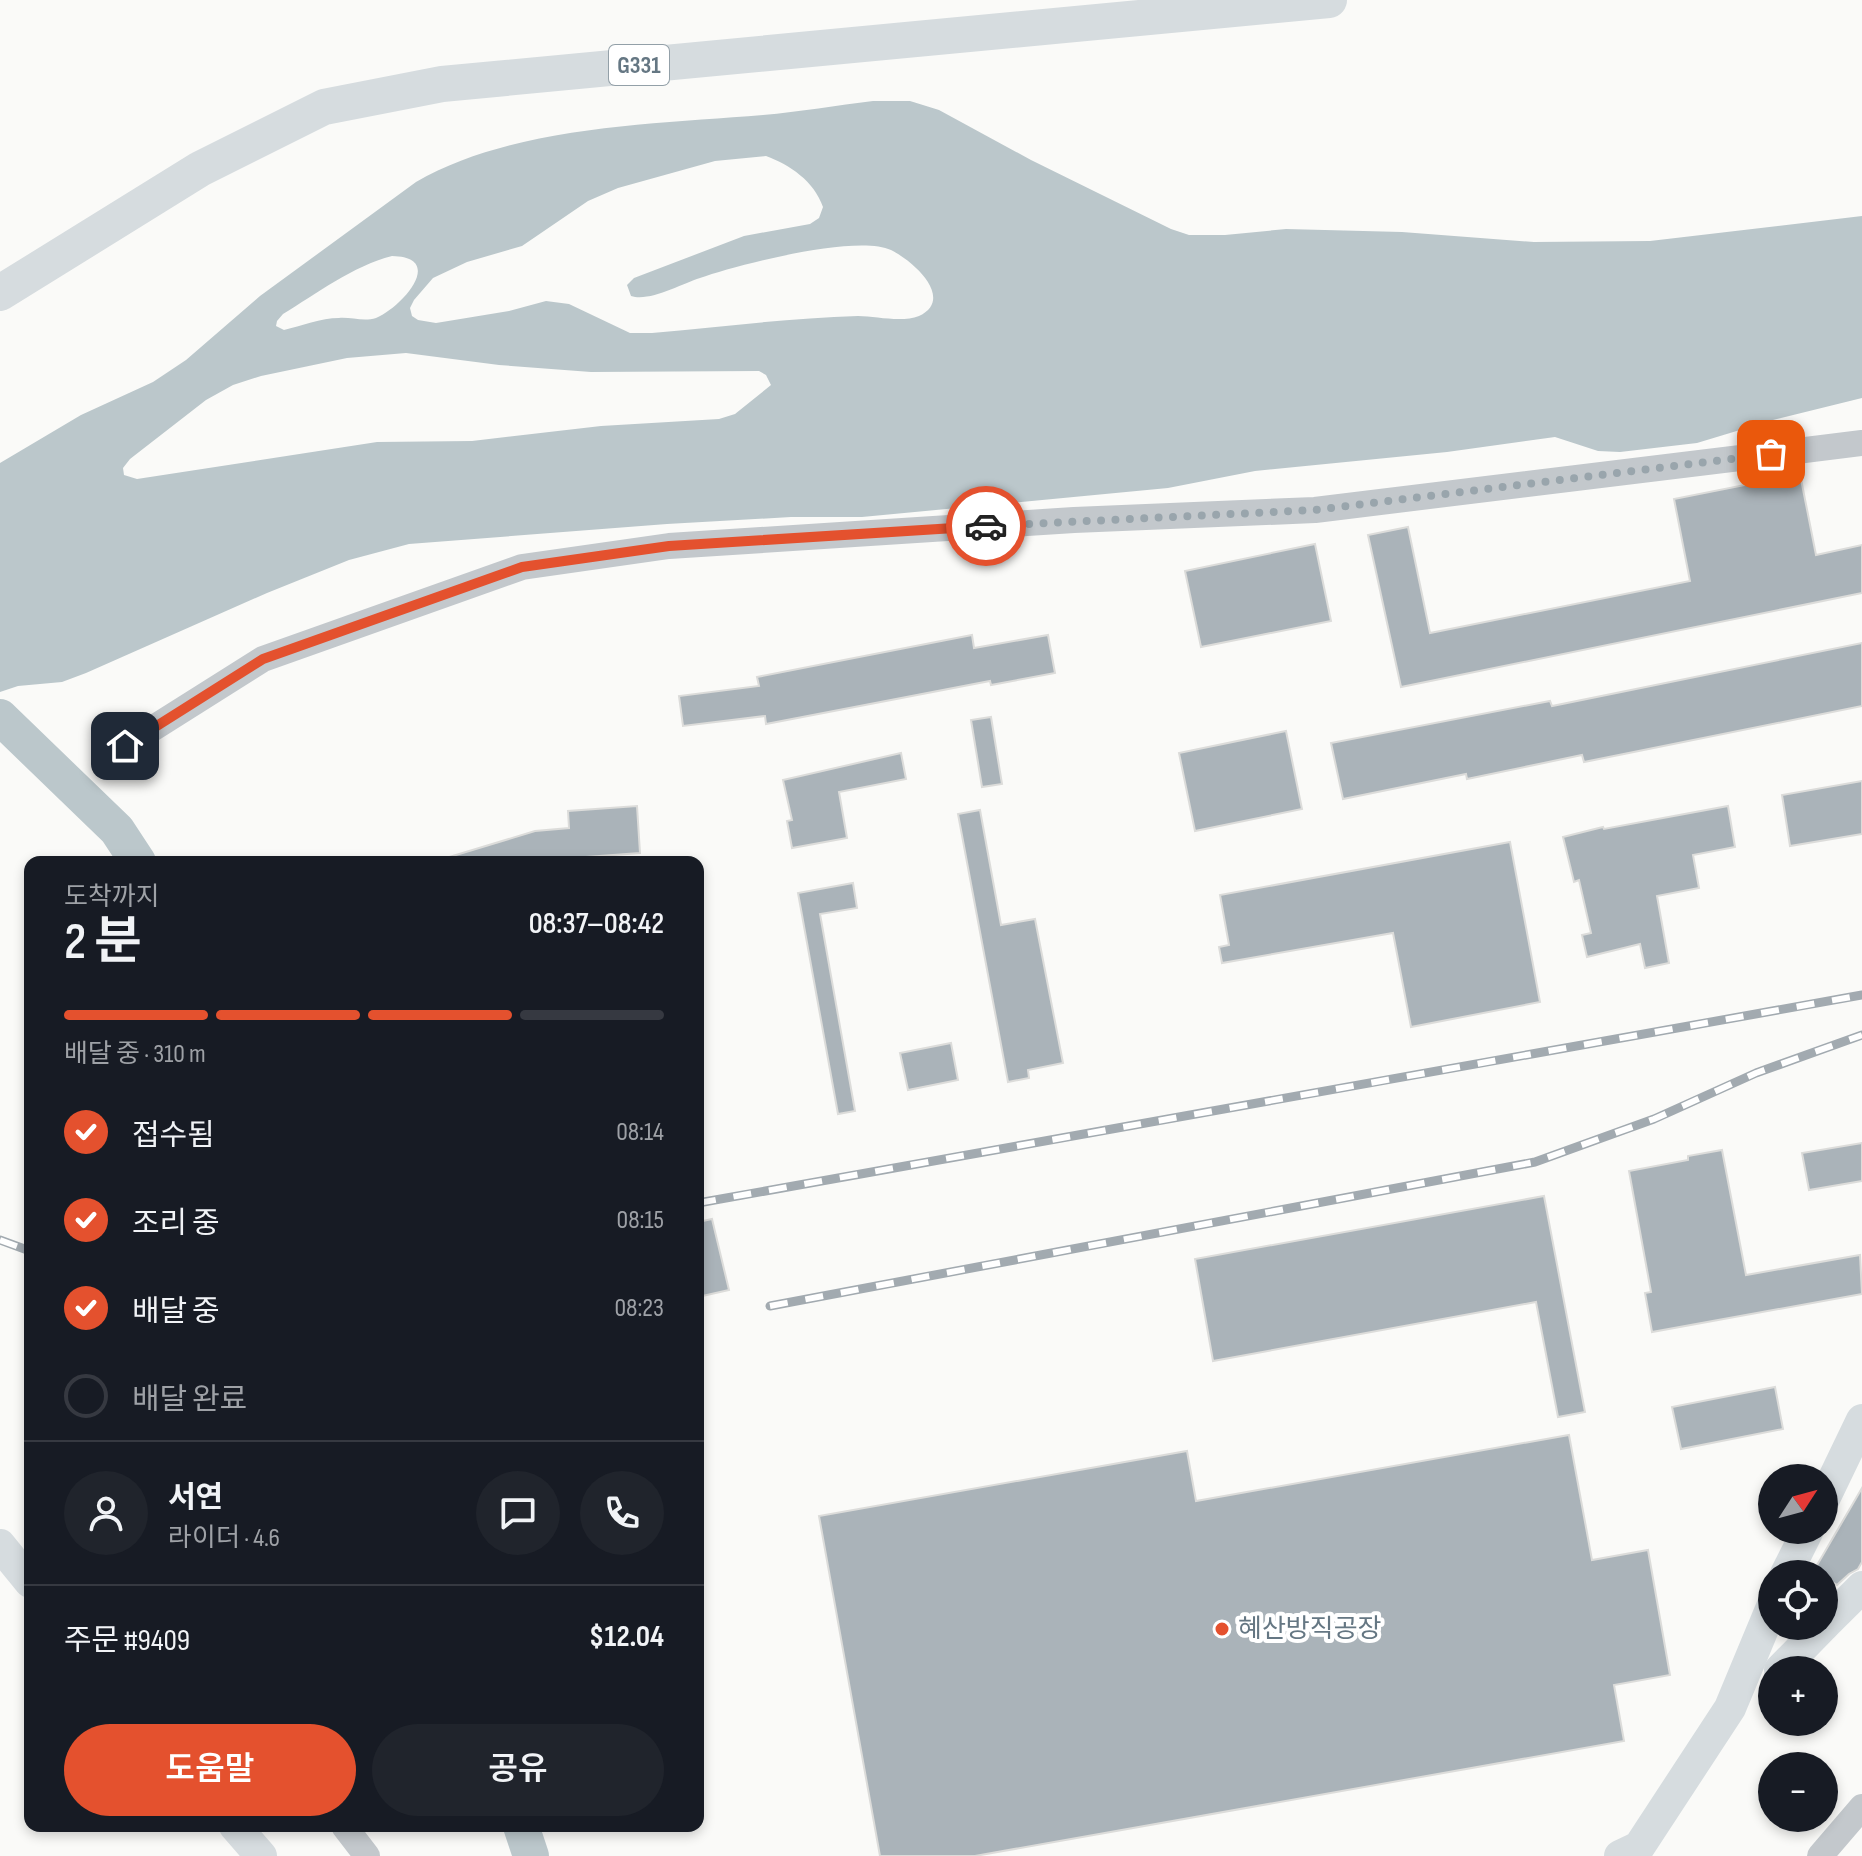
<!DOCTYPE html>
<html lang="ko">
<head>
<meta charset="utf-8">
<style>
  :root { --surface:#171b24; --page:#20242c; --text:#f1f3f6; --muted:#9ea1a6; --line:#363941; --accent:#e4512e }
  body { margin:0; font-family:"Sofia Sans Condensed","Noto Sans KR",sans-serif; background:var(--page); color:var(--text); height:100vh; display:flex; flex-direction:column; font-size:30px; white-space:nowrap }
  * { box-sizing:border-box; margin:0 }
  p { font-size:26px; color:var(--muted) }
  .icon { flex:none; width:44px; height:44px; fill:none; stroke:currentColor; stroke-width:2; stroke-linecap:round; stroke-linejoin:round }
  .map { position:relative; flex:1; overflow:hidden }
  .drawer { position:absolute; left:24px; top:856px; width:680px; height:976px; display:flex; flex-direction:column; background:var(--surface); border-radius:16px; box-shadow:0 4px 12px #0003 }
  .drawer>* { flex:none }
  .needle { width:52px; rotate:54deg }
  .fabs { position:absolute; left:1758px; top:1464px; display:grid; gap:16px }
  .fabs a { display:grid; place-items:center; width:80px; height:80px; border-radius:50%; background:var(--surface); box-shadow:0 4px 12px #0003; font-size:40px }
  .pin { position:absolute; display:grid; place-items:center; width:68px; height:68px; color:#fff; margin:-34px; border-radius:16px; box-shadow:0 4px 12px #0006 }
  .courier { position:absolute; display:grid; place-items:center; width:80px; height:80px; margin:-40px; border:6px solid #e4512e; border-radius:50%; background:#fff; color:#222; box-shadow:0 2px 10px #0007 }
  .head em { font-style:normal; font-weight:600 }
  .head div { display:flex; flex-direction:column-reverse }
  .head { display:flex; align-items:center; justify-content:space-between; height:136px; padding:0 40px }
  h1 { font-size:52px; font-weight:600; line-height:60px }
  .bar { display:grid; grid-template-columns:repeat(4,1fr); gap:12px 8px; align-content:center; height:96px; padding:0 40px }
  .bar i { height:10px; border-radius:6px; background:var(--line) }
  .bar .active { background:var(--accent) }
  .bar p { grid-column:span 4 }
  .line { display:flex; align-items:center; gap:20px; padding:0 40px; border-top:2px solid var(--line) }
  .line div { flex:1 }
  .round { display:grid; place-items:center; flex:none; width:84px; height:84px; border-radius:42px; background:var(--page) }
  ol { padding:0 40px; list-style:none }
  li { display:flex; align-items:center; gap:24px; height:88px }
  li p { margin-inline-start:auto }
  li .icon { padding:8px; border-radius:50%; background:var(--accent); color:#fff; stroke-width:4 }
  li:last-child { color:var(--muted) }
  li i { width:44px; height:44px; border:4px solid var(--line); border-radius:50% }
  .cta { display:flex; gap:16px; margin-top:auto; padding:16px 40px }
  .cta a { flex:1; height:92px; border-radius:48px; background:var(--accent); color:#fff; font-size:32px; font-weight:600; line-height:92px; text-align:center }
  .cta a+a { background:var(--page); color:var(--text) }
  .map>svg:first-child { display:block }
</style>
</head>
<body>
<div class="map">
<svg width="1862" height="1856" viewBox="0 0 1862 1856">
  <rect width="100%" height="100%" fill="#fafaf8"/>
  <!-- water -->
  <path fill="#bbc7cb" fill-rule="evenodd" d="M873,101H910L939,110L1031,160L1171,229L1189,235H1225L1286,229L1402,232L1534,242L1650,241L1862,216V398L1773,420L1697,443L1620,452L1598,451L1555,437L1447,452L1255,471L1168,488L862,517H791L667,524L409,544L349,560L267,593L86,673L62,682L18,686L0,692V463L81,415L153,382L186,360L260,296L416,182C513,126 653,124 763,115C800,112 837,105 873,101ZM766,156C790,165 814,181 823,207L819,218L810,224L744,236L634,278L627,285L631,296C650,302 681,284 700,278C737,265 856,234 891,250C899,254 909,261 916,268C930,281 945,304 919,316C901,323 876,316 858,316C789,318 720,327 652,333H630L569,304L546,301L509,311L436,323L418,320L412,316L410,308L414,300L433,278L467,262L522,246L588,201L618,188L715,161ZM392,256C447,257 401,308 376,318C364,322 351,317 339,318C321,318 301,326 284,330L276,326L277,321L283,314C316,294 353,266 392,256ZM406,353L499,365L591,372L759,371L766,375L771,385L735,414L719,419L601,426L472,441L377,442L137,479L124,475L123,468L130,459L206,400L233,385L261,376L347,358Z"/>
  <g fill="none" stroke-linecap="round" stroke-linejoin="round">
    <!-- river -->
    <g stroke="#bbc7cb" stroke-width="36">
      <polyline points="0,717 117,830 138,862"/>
      <polyline points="521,1826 531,1856"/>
    </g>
  </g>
  <!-- building -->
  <g fill="#aab3b9" stroke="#dcdcda" stroke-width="2">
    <polygon points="1800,474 1816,555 1862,545 1862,593 1401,687 1368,535 1408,527 1430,633 1690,581 1674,499"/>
    <polygon points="1315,544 1331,621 1201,647 1185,571"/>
    <polygon points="972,635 974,648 1048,635 1055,673 991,685 990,681 766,724 765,716 683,726 679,696 759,686 757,677"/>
    <polygon points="1862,643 1862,706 1584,762 1582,755 1467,779 1466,774 1343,799 1331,743 1550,701 1552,706"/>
    <polygon points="991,717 1002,784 982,787 971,720"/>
    <polygon points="1286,731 1302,809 1195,831 1179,753"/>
    <polygon points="901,753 906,779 839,792 847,838 792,848 787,821 792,820 783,780"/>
    <polygon points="1862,781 1862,834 1790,846 1782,795"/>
    <polygon points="637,806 640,853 587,857 588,862 446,862 446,858 535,831 569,828 568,811"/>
    <polygon points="1728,806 1735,847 1693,855 1699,888 1657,896 1669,963 1645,968 1640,944 1587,957 1582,935 1591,933 1579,880 1574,882 1563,837 1603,827 1604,829"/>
    <polygon points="980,810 1001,925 1035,919 1063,1063 1028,1070 1029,1078 1008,1082 958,814"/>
    <polygon points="1510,842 1540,1002 1411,1027 1393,933 1222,963 1219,947 1229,945 1220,895"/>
    <polygon points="853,883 857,908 820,914 855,1111 838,1114 798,893"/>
    <polygon points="951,1043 958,1080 908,1090 900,1053"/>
    <polygon points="1862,1143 1862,1181 1809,1190 1802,1153"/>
    <polygon points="1722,1150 1746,1275 1860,1255 1862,1294 1652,1332 1645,1293 1651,1292 1629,1171 1688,1160 1688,1156"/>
    <polygon points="1544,1196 1585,1412 1558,1417 1536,1302 1213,1361 1195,1259"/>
    <polygon points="712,1219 729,1290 698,1297 698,1222"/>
    <polygon points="1775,1387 1783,1429 1681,1449 1672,1407"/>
    <polygon points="1569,1435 1592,1560 1648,1550 1670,1675 1614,1685 1624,1741 975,1856 880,1856 819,1516 1187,1451 1196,1501"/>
    <polygon points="1862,1488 1862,1562 1858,1569 1849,1574 1837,1585 1824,1578 1824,1574 1813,1572"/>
  </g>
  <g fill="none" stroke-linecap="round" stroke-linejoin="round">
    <!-- minor -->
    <g stroke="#c3c8cc" stroke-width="26">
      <polyline points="125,746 263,659 522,567 669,546 1074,520 1315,510 1862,443"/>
      <polyline points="344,1826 367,1856"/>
      <polyline points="1820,1856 1862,1807"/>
    </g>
    <!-- major -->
    <g stroke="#d6dcdf" stroke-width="32">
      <polyline points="1824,1499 1862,1420"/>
      <polyline points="0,1545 30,1582"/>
      <polyline points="1786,1574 1808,1530"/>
      <polyline points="1824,1625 1862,1587"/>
      <polyline points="1780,1670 1823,1626"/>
      <polyline points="235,1826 261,1856"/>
      <polyline points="1620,1856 1639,1847 1730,1708 1772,1607"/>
    </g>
    <!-- highway -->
    <polyline stroke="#d6dcdf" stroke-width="36" points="0,293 200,169 324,107 442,84 1329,0"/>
    <!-- rail casing -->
    <g stroke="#a2aab0" stroke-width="9">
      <g id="rail">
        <polyline points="698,1203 1862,995"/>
        <polyline points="0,1240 30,1251"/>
        <polyline points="770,1306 1535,1162 1654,1119 1756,1073 1862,1035"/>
      </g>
    </g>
    <!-- rail -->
    <use href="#rail" stroke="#fff" stroke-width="6" stroke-dasharray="18" stroke-linecap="butt"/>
  </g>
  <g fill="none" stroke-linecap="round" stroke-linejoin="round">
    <!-- done -->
    <polyline stroke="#99a5ac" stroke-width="8" stroke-dasharray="0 14.4" points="986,526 1315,510 1771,454"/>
    <!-- route -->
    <polyline stroke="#e4512e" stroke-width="10" points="125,746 263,659 522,567 669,546 986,526"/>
  </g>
  <!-- markers -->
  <circle fill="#e4512e" stroke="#fff" stroke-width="3" cx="1222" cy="1629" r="8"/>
  <g text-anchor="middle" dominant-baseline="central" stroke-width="8" stroke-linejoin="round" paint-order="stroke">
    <!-- shield labels -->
    <rect fill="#fff" stroke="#93a0a8" stroke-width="2" x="609" y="45" width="60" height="40" rx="6"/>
    <g font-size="24" font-weight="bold" fill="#657783">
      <text x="639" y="65">G331</text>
    </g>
    <!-- poi labels -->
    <g font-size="26" fill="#657783" stroke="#fff" text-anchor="start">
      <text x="1238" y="1629">혜산방직공장</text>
    </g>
  </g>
</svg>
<div class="fabs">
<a><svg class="needle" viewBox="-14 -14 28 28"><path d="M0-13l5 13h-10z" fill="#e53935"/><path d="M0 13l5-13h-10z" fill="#9ea1a6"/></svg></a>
<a><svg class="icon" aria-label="locate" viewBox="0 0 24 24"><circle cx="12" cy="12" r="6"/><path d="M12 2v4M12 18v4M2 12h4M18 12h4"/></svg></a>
<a>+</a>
<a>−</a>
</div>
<div class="pin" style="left:1771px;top:454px;background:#ea580c"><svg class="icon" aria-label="bag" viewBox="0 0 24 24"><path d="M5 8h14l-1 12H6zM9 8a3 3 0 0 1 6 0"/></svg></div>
<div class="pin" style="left:125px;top:746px;background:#1f2937"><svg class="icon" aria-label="home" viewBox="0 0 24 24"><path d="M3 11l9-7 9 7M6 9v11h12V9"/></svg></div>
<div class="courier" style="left:986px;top:526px"><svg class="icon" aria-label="car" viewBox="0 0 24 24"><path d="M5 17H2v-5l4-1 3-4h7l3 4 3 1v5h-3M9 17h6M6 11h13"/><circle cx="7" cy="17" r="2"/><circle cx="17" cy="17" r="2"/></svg></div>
<section class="drawer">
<div class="head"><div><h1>2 분</h1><p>도착까지</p></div><em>08:37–08:42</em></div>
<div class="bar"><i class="active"></i><i class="active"></i><i class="active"></i><i></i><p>배달 중 · 310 m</p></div>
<ol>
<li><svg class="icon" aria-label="check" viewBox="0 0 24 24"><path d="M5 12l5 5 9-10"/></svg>접수됨<p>08:14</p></li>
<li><svg class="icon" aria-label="check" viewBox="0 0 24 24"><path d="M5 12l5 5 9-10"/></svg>조리 중<p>08:15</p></li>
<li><svg class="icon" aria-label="check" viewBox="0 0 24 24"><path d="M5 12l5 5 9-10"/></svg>배달 중<p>08:23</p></li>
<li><i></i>배달 완료</li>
</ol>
<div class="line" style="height:144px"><a class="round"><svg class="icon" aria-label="person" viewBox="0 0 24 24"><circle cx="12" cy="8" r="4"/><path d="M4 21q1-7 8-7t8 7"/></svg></a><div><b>서연</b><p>라이더 · 4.6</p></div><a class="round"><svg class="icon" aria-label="chat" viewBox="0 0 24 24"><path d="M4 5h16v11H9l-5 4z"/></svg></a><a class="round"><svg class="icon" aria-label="phone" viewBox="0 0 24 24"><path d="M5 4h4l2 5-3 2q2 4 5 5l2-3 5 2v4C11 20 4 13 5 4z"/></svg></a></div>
<div class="line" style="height:104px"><div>주문 #9409</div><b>$12.04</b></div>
<div class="cta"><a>도움말</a><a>공유</a></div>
</section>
</div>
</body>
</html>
